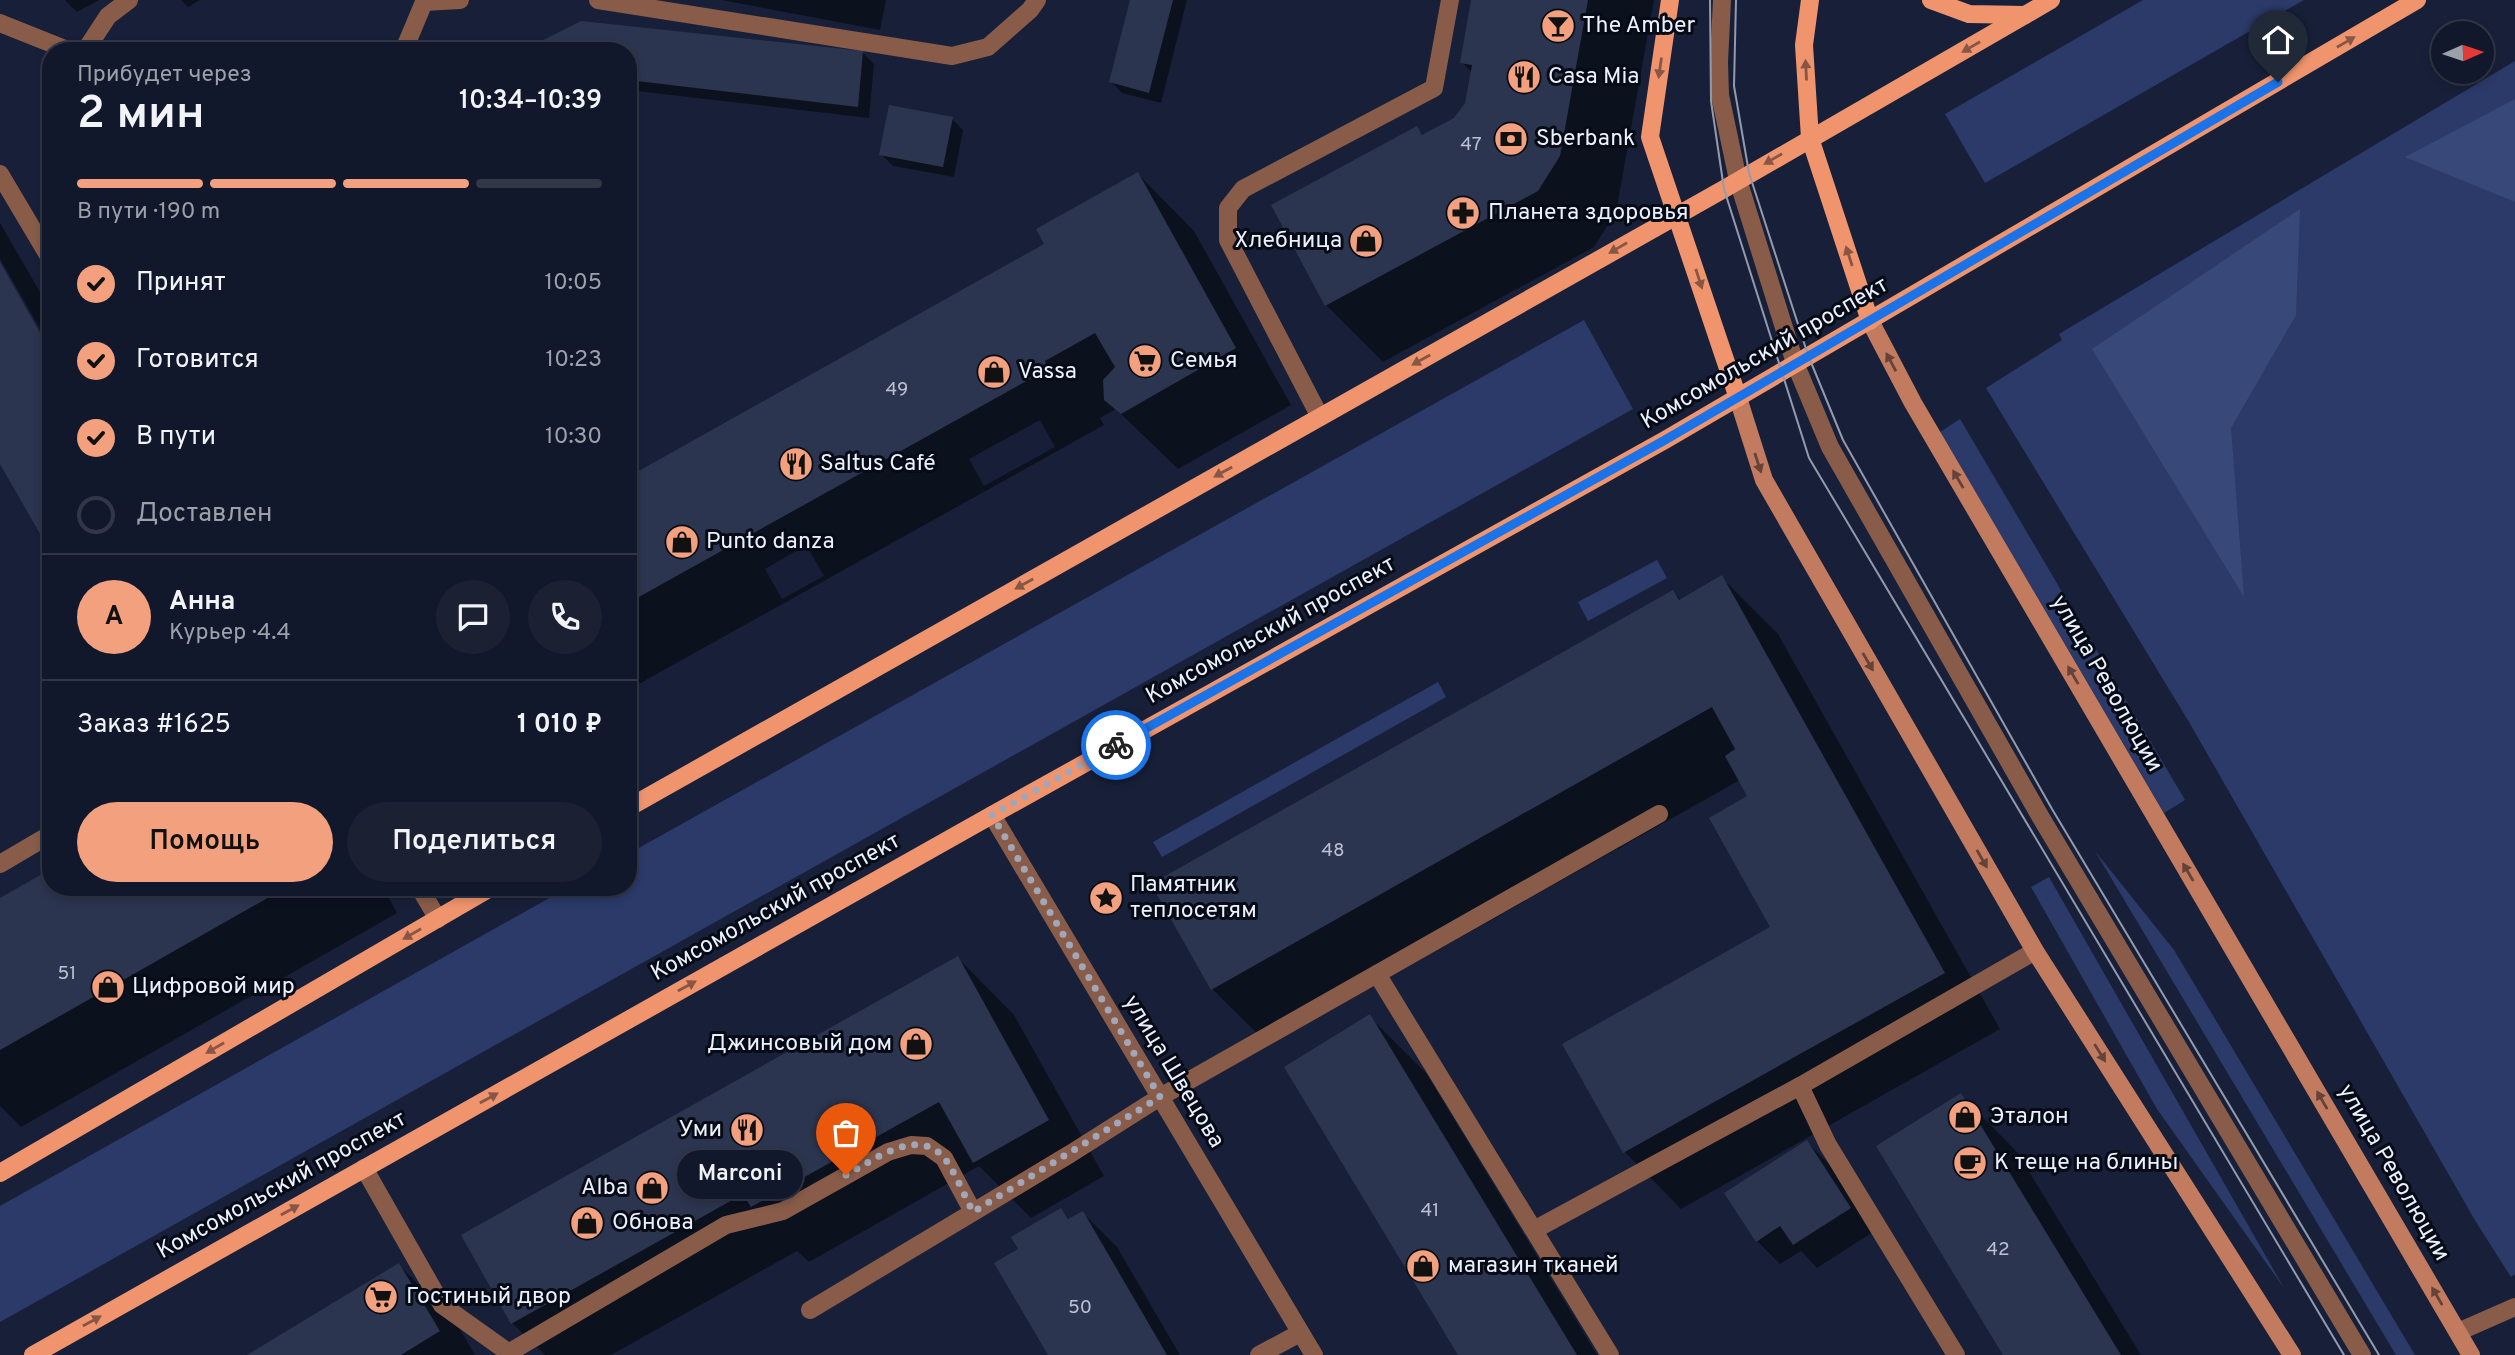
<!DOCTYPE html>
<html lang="ru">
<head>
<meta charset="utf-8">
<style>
  :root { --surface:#12182b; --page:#1b2133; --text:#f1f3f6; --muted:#9ca0a9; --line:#313747; --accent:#f2a07e }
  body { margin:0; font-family:Overpass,sans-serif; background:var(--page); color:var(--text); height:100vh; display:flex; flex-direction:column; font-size:26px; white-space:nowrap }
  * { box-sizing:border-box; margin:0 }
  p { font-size:23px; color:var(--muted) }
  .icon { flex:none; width:38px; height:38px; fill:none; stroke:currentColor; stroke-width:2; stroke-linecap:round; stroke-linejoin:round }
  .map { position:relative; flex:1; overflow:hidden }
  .side { position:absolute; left:42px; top:42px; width:595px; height:854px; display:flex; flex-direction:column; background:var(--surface); border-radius:28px; box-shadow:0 4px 10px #0003,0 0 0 2px var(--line) }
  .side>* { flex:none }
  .needle { width:46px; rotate:87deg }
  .controls { position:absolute; left:2431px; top:21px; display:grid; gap:14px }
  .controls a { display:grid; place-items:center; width:63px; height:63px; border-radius:50%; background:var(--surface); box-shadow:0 4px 10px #0003,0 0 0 2px var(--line); font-size:35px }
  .pin { position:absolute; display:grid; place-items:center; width:60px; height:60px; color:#fff; margin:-72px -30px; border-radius:50% 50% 50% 0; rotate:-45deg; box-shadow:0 0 7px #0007 }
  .pin .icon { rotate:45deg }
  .courier { position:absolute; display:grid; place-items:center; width:70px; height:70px; margin:-35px; border:5px solid #1a73e8; border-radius:50%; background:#fff; color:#222; box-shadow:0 2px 9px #0007 }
  .bubble { position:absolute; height:49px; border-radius:24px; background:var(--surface); box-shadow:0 4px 10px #0003,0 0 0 2px var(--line); font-size:23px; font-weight:600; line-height:49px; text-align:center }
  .summary em { font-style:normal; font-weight:600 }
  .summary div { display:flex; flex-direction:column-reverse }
  .summary { display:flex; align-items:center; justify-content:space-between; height:119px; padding:0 35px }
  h1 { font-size:46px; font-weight:600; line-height:52px }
  .bar { display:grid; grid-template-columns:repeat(4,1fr); gap:10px 7px; align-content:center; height:84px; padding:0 35px }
  .bar i { height:9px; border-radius:5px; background:var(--line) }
  .bar .active { background:var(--accent) }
  .bar p { grid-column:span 4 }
  .line { display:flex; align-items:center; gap:18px; padding:0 35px; border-top:2px solid var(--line) }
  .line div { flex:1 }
  .round { display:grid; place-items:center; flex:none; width:74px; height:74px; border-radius:37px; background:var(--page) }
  ol { padding:0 35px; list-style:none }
  li { display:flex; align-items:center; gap:21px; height:77px }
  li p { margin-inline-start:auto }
  li .icon { padding:7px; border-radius:50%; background:var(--accent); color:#111; stroke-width:4 }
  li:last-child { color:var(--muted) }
  li i { width:38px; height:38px; border:4px solid var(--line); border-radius:50% }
  .button { display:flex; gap:14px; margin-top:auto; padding:14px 35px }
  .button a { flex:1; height:80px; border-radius:42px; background:var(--accent); color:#111; font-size:28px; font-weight:600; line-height:80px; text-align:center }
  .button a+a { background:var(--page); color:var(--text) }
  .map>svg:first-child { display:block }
</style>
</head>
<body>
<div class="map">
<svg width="2515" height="1355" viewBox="0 0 2515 1355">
  <rect width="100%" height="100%" fill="#182039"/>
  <!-- green -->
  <g fill="#2b3a69">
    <polygon points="2143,0 2304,0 1985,183 1945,114"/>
    <polygon points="2515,61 2515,1274 2511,1277 2476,1222 2189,722 1986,388 2062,340 2059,334"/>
    <polygon points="1584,320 1633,409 0,1322 0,1206 569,887 628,887 628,854"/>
    <polygon points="1960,419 2185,800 2164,813 1940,432"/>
    <polygon points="1040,420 1055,447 984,486 969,459"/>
    <polygon points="806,545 824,576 782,599 765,569"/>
    <polygon points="1657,560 1667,578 1588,621 1578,602"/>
    <polygon points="1438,682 1446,697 1162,857 1153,842"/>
    <polygon points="2095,851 2174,950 2415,1355 2396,1355"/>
    <polygon points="2049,877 2284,1288 2157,1109 2031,887"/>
  </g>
  <!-- forest -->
  <g fill="#384879">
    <polygon points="2515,99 2515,202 2405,157"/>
    <polygon points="2300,209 2296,315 2231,428 2244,597 2092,349"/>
  </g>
  <!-- shadow -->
  <g fill="#0007">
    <polygon points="65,0 99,0 77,12"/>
    <polygon points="181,0 200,0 188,7"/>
    <polygon points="721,0 886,0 880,30"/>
    <polygon points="1132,0 1187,0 1161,103 1122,93 1111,82"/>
    <polygon points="1473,0 1654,0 1616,212 1594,247 1383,362 1326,305 1273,206 1416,128 1424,136 1455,119 1467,104 1472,73 1462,62"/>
    <polygon points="582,23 863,53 874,64 869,118 628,90 628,51"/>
    <polygon points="952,119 963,130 954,177 893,166 881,154"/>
    <polygon points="1138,174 1194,231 1291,405 1178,469 1116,409 1100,418 1104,425 628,690 628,479 1046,245"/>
    <polygon points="0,223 51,311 51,348 0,259"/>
    <polygon points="1722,578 1778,634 2000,1029 1681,1209 1625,1152 1564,1045 1773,928 1750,797 1740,780 1269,1045 1212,989 1673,592 1681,600"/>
    <polygon points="51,887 383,887 397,913 21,1127 0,1106 0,900"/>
    <polygon points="958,958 1014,1015 1104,1176 1031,1218 979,1166 809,1262 797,1251 611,1355 545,1355 512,1323"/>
    <polygon points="1370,1017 1426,1073 1597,1355 1460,1355"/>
    <polygon points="1961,1095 2017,1152 2141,1355 2005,1355"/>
    <polygon points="1807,1142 1830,1165 1873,1232 1817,1268 1801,1251 1780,1264 1757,1241"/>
    <polygon points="1061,1210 1070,1220 1083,1213 1117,1247 1180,1355 1050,1355 1020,1249"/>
    <polygon points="399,1265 455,1321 475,1355 251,1355"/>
  </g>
  <!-- building -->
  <g fill="#2c354f">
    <polygon points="1130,0 1173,0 1149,93 1109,82"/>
    <polygon points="1471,0 1588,0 1560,156 1538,191 1325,306 1271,205 1417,126 1422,135 1454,118 1465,103 1472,65 1460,63"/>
    <polygon points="581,21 863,51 858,107 628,80 628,51 522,51"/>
    <polygon points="889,105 953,117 943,167 879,155"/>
    <polygon points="1138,172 1236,348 1121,414 1104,400 1103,380 1115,367 1095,333 1045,361 1048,369 628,603 628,477 1044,244 1036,229"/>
    <polygon points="0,262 51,352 51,553 0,464"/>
    <polygon points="1722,575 1945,973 1623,1153 1562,1044 1770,927 1709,818 1747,796 1725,756 1735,749 1712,707 1211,990 1151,884 1673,590 1679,600"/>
    <polygon points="51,869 51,887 287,887 0,1050 0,898"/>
    <polygon points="958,956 1049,1120 973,1163 939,1102 751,1207 743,1194 511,1324 461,1235"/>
    <polygon points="1370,1014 1577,1355 1458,1355 1284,1067"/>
    <polygon points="1961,1093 2121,1355 2003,1355 1876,1146"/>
    <polygon points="1807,1140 1851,1208 1793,1245 1780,1226 1756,1242 1724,1193"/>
    <polygon points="1061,1208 1068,1219 1083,1211 1167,1355 1048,1355 994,1263 1018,1249 1011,1237"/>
    <polygon points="399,1263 440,1331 401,1355 247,1355"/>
  </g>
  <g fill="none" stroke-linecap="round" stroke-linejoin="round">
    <!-- lane -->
    <g stroke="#885c49" stroke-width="18">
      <polyline points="598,0 952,56 988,47 1030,10 1037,0"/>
      <polyline points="1722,0 1719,62 1720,95 1738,180 1795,363 1830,447 2040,816 2362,1355"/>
      <polyline points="0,23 70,51"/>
      <polyline points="85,51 108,16 129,0"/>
      <polyline points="399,51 406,45 424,2 460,0"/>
      <polyline points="0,174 51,260"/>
      <polyline points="1320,417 1228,240 1228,208 1243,189 1434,88 1450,0"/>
      <polyline points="0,864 51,834"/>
      <polyline points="419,887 438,919"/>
      <polyline points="1377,974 1610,1355"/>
      <polyline points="364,1168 442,1305 512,1355"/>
      <polyline points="1534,1230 1800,1086"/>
      <polyline points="810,1310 1070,1154 1160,1097 1659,814"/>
      <polyline points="2458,1332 2515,1307"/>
      <polyline points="510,1352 726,1225 783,1211 888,1152 911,1145 927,1146 944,1158 973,1212"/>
      <polyline points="1259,1355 1300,1333"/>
      <polyline points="1956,1355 1828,1145 1800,1086 2035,951"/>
    </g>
    <!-- street -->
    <polyline stroke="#885c49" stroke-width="18" points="992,815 1314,1355"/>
    <!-- secondary -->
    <g stroke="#c27b5e" stroke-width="18">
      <polyline points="1870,321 1913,403 2471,1355"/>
      <polyline points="1738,398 1764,480 2035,951 2292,1355"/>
    </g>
    <!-- primary -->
    <g stroke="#ef946d" stroke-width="18">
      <polyline points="1670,0 1650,137 1738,398"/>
      <polyline points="1810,0 1804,45 1810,138 1870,321"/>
      <polyline points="1931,0 1969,14 2025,15"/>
      <polyline points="628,808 1724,189 2051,0"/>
      <polyline points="0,1173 492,887"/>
      <polyline points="33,1355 992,815 1665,440 2417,0"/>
    </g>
    <!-- tram -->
    <g stroke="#949aad" stroke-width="2">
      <polyline points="1710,0 1711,101 1724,189 1809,458 2344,1355"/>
      <polyline points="1736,0 1734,86 1749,173 1808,355 1843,440 2052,809 2379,1355"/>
    </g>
  </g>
  <!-- one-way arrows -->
  <defs><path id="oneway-solid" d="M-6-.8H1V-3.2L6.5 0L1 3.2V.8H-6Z" transform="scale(1.75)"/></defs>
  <g fill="#875645">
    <use href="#oneway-solid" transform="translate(2346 42) rotate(-30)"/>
    <use href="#oneway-solid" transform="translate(1971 47) rotate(150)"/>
    <use href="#oneway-solid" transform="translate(1660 68) rotate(98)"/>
    <use href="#oneway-solid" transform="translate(1806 70) rotate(-93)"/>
    <use href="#oneway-solid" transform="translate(1773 159) rotate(150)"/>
    <use href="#oneway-solid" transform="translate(1618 248) rotate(150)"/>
    <use href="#oneway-solid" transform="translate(1849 256) rotate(-108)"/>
    <use href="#oneway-solid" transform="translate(1699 279) rotate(72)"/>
    <use href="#oneway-solid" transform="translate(1421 360) rotate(151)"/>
    <use href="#oneway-solid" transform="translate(1223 472) rotate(151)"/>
    <use href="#oneway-solid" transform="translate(1024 584) rotate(151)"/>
    <use href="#oneway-solid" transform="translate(412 934) rotate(150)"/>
    <use href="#oneway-solid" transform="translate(687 986) rotate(-29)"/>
    <use href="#oneway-solid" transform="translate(215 1048) rotate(150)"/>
    <use href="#oneway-solid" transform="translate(489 1098) rotate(-29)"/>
    <use href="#oneway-solid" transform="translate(290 1210) rotate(-29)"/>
    <use href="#oneway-solid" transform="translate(92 1321) rotate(-29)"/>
  </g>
  <g fill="#64433a">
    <use href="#oneway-solid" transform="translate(1891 362) rotate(-118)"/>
    <use href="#oneway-solid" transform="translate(1758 463) rotate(72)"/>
    <use href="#oneway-solid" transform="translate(1958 479) rotate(-120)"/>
    <use href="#oneway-solid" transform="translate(1868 662) rotate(60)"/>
    <use href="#oneway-solid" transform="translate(2073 675) rotate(-120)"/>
    <use href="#oneway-solid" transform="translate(1982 859) rotate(60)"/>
    <use href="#oneway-solid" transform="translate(2188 872) rotate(-120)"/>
    <use href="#oneway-solid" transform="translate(2100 1053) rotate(58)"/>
    <use href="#oneway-solid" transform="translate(2322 1100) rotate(-120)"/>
    <use href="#oneway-solid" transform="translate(2437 1296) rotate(-120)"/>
  </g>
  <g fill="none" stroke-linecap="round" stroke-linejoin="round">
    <!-- done -->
    <path stroke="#a1a7b9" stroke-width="7" stroke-dasharray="0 12.6" d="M846,1175C872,1161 919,1125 945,1159C956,1174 964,1195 973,1212L1160,1097L992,815L1116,745"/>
    <!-- route -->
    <polyline stroke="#1a73e8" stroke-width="9" points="1116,745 1665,440 2278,82"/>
  </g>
  <!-- icons -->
  <defs>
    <g id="bar-disc" transform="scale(1.75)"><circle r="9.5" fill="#f2a07e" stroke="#070b15"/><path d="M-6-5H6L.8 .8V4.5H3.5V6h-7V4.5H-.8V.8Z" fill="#111"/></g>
    <g id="restaurant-disc" transform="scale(1.75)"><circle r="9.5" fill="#f2a07e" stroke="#070b15"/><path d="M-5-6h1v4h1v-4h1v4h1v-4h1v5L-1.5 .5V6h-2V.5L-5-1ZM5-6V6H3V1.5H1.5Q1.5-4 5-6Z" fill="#111"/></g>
    <g id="bank-disc" transform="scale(1.75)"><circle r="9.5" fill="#f2a07e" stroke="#070b15"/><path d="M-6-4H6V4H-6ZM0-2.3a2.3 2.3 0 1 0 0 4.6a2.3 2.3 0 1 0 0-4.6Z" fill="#111"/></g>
    <g id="pharmacy-disc" transform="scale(1.75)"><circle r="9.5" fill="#f2a07e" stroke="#070b15"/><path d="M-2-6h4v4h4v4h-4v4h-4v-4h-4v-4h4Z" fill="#111"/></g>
    <g id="shop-disc" transform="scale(1.75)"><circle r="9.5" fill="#f2a07e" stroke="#070b15"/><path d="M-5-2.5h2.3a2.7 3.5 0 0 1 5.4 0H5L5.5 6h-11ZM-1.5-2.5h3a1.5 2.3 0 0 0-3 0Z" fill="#111"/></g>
    <g id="supermarket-disc" transform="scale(1.75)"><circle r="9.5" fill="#f2a07e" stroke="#070b15"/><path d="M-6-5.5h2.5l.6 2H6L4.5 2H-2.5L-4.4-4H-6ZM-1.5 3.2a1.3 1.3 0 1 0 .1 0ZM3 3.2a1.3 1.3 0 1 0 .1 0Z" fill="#111"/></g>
    <g id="sight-disc" transform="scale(1.75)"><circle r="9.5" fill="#f2a07e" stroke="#070b15"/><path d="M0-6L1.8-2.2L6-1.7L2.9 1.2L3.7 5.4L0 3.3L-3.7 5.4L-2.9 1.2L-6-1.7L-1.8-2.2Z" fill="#111"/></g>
    <g id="cafe-disc" transform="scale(1.75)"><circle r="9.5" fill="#f2a07e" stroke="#070b15"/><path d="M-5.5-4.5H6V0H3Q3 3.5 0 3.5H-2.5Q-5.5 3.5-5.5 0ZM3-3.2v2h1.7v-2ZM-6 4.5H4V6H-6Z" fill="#111"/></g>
  </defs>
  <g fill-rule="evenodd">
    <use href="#bar-disc" x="1558" y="26"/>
    <use href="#restaurant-disc" x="1524" y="77"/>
    <use href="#bank-disc" x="1511" y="139"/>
    <use href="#pharmacy-disc" x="1463" y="213"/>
    <use href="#shop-disc" x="1366" y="241"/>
    <use href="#supermarket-disc" x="1145" y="361"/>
    <use href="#shop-disc" x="994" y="372"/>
    <use href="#restaurant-disc" x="796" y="464"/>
    <use href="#shop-disc" x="682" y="542"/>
    <use href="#sight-disc" x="1106" y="898"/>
    <use href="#shop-disc" x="108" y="987"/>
    <use href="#shop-disc" x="916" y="1044"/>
    <use href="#shop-disc" x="1965" y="1117"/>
    <use href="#restaurant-disc" x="747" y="1130"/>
    <use href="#cafe-disc" x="1970" y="1163"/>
    <use href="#shop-disc" x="652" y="1188"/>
    <use href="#shop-disc" x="587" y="1223"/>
    <use href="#shop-disc" x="1423" y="1266"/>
    <use href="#supermarket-disc" x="381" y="1297"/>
  </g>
  <g text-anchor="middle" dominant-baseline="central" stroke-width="6" stroke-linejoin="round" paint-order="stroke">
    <!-- number labels -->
    <g font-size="19" fill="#bbc1d2">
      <text x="1471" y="145">47</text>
      <text x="897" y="390">49</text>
      <text x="1333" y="851">48</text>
      <text x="67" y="974">51</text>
      <text x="1430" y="1211">41</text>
      <text x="1998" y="1250">42</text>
      <text x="1080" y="1308">50</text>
    </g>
    <!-- poi labels -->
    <g font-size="23" fill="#ebf0fe" stroke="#070b15" text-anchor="start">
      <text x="1582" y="26">The Amber</text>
      <text x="1548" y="77">Casa Mia</text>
      <text x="1536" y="139">Sberbank</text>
      <text x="1488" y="213">Планета здоровья</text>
      <text x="1342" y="241" text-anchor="end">Хлебница</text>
      <text x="1170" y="361">Семья</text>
      <text x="1018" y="372">Vassa</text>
      <text x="820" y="464">Saltus Café</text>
      <text x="706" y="542">Punto danza</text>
      <text x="1130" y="885">Памятник<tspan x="1130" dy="26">теплосетям</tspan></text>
      <text x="132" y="987">Цифровой мир</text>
      <text x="892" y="1044" text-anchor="end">Джинсовый дом</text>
      <text x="1990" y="1117">Эталон</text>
      <text x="722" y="1130" text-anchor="end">Уми</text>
      <text x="1994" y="1163">К теще на блины</text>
      <text x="628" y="1188" text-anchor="end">Alba</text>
      <text x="612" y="1223">Обнова</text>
      <text x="1448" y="1266">магазин тканей</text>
      <text x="406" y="1297">Гостиный двор</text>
    </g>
    <!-- street labels -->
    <g font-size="23" fill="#ebf0fe" stroke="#070b15">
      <text transform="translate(1765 354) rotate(-30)">Комсомольский проспект</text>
      <text transform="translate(1271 631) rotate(-29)">Комсомольский проспект</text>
      <text transform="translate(2106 684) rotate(60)">улица Революции</text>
      <text transform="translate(776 908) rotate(-29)">Комсомольский проспект</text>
      <text transform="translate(1173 1072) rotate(59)">улица Швецова</text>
      <text transform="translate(2393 1173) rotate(60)">улица Революции</text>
      <text transform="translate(282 1186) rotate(-29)">Комсомольский проспект</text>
    </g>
  </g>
</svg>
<div class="controls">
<a><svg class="needle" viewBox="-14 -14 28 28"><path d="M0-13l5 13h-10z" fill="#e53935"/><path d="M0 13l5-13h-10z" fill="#9ca0a9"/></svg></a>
</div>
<div class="pin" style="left:846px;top:1175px;background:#ea580c"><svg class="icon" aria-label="bag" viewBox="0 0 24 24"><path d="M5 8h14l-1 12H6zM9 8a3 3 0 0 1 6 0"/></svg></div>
<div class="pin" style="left:2278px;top:82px;background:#1f2937"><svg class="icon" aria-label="home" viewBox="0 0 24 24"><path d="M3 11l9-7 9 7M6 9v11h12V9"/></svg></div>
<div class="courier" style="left:1116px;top:745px"><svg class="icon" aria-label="bike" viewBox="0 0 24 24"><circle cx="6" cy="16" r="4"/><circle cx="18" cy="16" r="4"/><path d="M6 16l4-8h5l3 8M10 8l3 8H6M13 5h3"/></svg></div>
<div class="bubble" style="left:677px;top:1150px;width:126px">Marconi</div>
<section class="side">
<div class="summary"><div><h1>2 мин</h1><p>Прибудет через</p></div><em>10:34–10:39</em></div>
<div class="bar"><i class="active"></i><i class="active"></i><i class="active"></i><i></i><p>В пути · 190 m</p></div>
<ol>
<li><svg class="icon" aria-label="check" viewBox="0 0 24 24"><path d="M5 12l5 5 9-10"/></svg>Принят<p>10:05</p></li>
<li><svg class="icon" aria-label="check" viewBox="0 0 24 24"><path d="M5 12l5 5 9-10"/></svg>Готовится<p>10:23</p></li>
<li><svg class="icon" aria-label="check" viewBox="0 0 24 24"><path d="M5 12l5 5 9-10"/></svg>В пути<p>10:30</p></li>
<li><i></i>Доставлен</li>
</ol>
<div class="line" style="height:126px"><b class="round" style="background:var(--accent);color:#111">А</b><div><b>Анна</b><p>Курьер · 4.4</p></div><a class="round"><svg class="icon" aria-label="chat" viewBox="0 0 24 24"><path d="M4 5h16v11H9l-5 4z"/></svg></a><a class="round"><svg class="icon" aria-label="phone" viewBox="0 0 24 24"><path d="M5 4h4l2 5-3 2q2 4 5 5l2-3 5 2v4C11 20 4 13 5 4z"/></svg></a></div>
<div class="line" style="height:91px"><div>Заказ #1625</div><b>1 010 ₽</b></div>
<div class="button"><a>Помощь</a><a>Поделиться</a></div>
</section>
</div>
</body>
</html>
